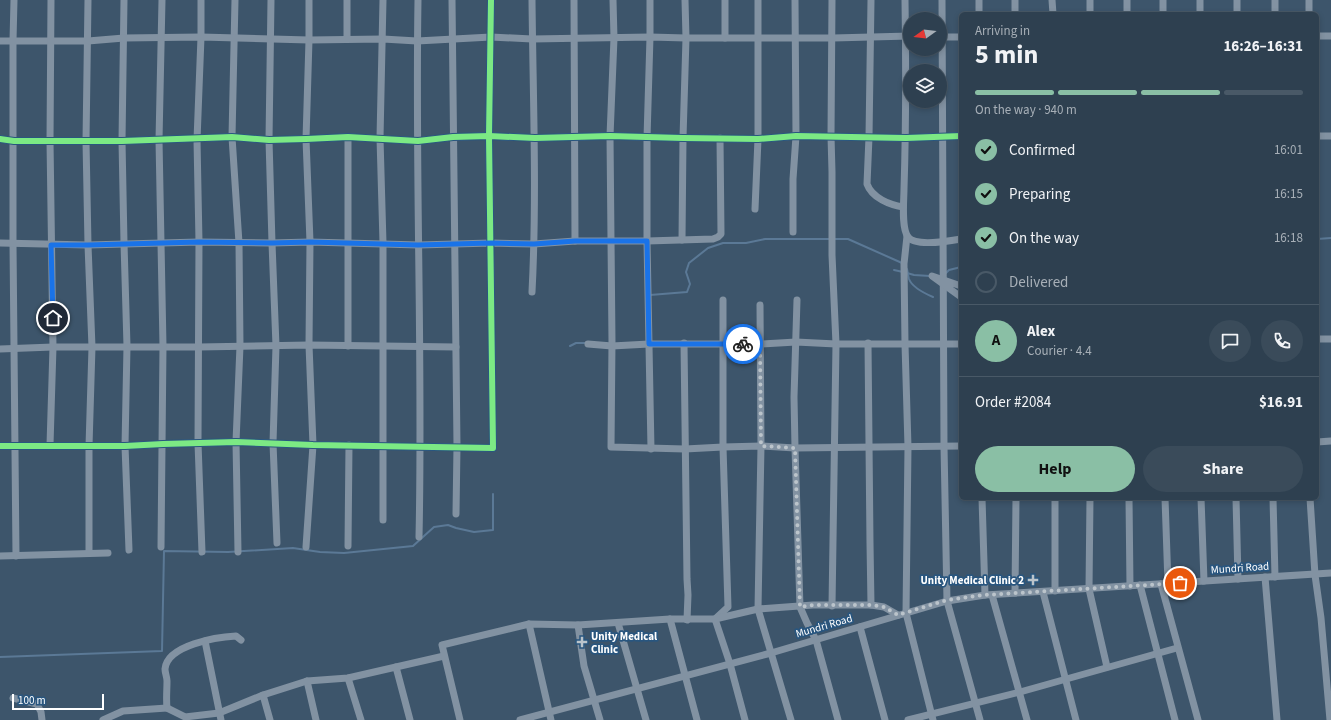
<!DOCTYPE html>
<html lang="en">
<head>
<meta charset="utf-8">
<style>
  :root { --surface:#2e4050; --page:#3a4b5a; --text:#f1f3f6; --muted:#a7afb7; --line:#495967; --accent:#8abfa5 }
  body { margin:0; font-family:"Source Sans 3",sans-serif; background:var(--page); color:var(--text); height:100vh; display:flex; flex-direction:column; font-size:15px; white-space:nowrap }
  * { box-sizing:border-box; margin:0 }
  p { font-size:13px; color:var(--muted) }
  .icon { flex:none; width:22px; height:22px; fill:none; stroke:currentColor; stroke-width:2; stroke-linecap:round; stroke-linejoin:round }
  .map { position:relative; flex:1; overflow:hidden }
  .panel { position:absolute; left:959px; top:12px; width:360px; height:488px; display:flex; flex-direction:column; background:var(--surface); border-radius:6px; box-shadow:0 2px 6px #0003,0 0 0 1px var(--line) }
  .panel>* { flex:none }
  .needle { width:26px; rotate:255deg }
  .fabs { position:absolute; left:903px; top:12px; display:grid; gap:8px }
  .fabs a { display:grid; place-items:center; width:44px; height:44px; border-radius:50%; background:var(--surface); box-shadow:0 2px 6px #0003,0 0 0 1px var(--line); font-size:20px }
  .scale { position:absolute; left:12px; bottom:10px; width:92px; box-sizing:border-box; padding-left:4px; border:2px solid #fff; border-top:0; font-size:11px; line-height:14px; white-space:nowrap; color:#fff; -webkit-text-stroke:3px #29567f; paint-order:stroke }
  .pin { position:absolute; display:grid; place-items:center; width:34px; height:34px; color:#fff; margin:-17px; border:2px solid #fff; border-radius:50%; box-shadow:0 1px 4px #0007 }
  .courier { position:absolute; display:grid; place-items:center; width:40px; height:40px; margin:-20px; border:3px solid #1a73e8; border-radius:50%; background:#fff; color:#222; box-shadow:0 1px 5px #0007 }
  .head em { font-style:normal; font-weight:700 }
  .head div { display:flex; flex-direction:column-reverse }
  .head { display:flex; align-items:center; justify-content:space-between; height:68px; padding:0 16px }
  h1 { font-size:26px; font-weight:700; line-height:30px }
  .bar { display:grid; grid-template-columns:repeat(4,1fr); gap:6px 4px; align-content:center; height:48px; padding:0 16px }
  .bar i { height:5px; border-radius:3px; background:var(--line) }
  .bar .active { background:var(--accent) }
  .bar p { grid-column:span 4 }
  .line { display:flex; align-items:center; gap:10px; padding:0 16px; border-top:1px solid var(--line) }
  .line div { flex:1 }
  .round { display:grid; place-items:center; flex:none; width:42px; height:42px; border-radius:21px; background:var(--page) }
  ol { padding:0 16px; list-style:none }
  li { display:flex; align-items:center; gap:12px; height:44px }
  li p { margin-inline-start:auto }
  li .icon { padding:4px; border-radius:50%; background:var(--accent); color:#111; stroke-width:4 }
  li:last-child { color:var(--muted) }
  li i { width:22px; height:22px; border:2px solid var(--line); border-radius:50% }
  .button { display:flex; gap:8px; margin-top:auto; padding:8px 16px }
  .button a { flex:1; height:46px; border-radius:24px; background:var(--accent); color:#111; font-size:16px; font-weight:700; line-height:46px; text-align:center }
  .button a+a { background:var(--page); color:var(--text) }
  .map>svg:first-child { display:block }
</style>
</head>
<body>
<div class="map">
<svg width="1331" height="720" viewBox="0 0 1331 720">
  <rect width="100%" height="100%" fill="#3d556b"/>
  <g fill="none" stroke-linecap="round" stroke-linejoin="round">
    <!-- stream -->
    <g stroke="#5b7996" stroke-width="2">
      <polyline points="1317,239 1331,238"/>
      <path d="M907,269C908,273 908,276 909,279C912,287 926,294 933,297"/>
      <polyline points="894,270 903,272"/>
      <polyline points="907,273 914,275 930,276"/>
      <polyline points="946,273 949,270 961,267"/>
      <polyline points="650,295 687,292 690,284 686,272 689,263 708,248 723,243 746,243 765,239 848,239 902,263"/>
      <polyline points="570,346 576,343 586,343"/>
      <polyline points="0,657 162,651 164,551 228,552 293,548 320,552 344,553 413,546 434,527 448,525 456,528 474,532 493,530 493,494"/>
    </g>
    <!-- minor -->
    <g stroke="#8292a2" stroke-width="7">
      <polyline points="14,0 13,41 13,243 16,556"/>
      <polyline points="88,0 86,141 88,245 92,347 89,446 89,552"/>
      <polyline points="124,0 122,141 124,243 127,346 125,446 129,550"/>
      <polyline points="201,0 201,37 197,140 199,242 198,443 202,552"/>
      <polyline points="235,0 232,137 239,243 240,346 236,442 238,552"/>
      <polyline points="271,0 269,140 272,243 276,346 273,443 277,543"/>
      <polyline points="383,0 380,138 383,243 383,520"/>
      <path d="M418,0C415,179 423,358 419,537"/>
      <polyline points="452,0 457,446 456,514"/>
      <polyline points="574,0 575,241"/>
      <polyline points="613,0 614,38 610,136 612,342 611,447 685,449 723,447 761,446 795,448 961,446"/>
      <polyline points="650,0 650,37 647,138 647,241 651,449"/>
      <path d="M871,0L869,137L867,184C872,198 890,205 903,207"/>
      <path d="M905,0C906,63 906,126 904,189C904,200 901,228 908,237C915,247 950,241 961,239"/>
      <polyline points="942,0 944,446 947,601 980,720"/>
      <polyline points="979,0 979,14"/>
      <polyline points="1015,0 1015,14"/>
      <polyline points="1052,0 1053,14"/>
      <polyline points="1090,0 1090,14"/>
      <polyline points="1127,0 1127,14"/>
      <polyline points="1163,0 1163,14"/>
      <polyline points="1200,0 1200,14"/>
      <polyline points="1237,0 1237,14"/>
      <polyline points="1275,0 1275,14"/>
      <polyline points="1309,14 1309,0"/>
      <polyline points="1317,36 1331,36"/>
      <polyline points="940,37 961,37"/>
      <polyline points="725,38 725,0"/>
      <polyline points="347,39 347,0"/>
      <polyline points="0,41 88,41 124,38 201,37 309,40 383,39 417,41 491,37 532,39 650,37 686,38 833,38 910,36"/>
      <polyline points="1317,136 1331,136"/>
      <polyline points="0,139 14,141 122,141 232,137 269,140 306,139 348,137 418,141 453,137 489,136 535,138 610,136 683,138 758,139 796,136 906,138 961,136"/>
      <polyline points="755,209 758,139 758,0"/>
      <polyline points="793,232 793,179 796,136 795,0"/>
      <polyline points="907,236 904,264 905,344 908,447 906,613 933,720"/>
      <polyline points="682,240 683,138 686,38 685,0"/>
      <polyline points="0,243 88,245 199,242 272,243 310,242 419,245 491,243 534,244 575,241 647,241 713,239 718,237 721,234 720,138"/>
      <polyline points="961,286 932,276 961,297"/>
      <path d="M532,292C537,195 533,98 532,0"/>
      <polyline points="723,300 723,447 728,607 715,619 730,664 745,720"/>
      <polyline points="797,300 794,397 795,448 800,607 807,623 816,640 838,720"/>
      <polyline points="760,305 761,446 758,609 791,720"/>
      <polyline points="1317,339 1331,339"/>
      <polyline points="684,343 687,579 688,595 687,620"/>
      <polyline points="868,343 870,543 871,605"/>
      <polyline points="588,344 612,346 649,344 760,344 796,342 836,344 961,344"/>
      <polyline points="348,346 348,137"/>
      <polyline points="0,349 53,347 199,347 309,345 456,347"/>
      <polyline points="1317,442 1331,441"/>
      <polyline points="50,445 53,347 50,141 51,0"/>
      <polyline points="0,446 125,446 163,444 236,442 313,445 493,448 489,136 491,0"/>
      <polyline points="982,498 985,595"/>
      <polyline points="1055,498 1055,591"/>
      <polyline points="1090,498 1089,589 1107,667"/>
      <polyline points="1129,498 1130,586"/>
      <polyline points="1165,498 1168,584"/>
      <polyline points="1201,498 1204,581"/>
      <polyline points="1236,498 1238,579"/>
      <polyline points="1273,498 1275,577"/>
      <polyline points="1310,498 1315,575 1321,618 1330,720"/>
      <polyline points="348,546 349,445"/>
      <polyline points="161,547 163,346 159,140 162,0"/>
      <polyline points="306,547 313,445 309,345 310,242 306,139 309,40 309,0"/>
      <polyline points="0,556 108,553"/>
      <polyline points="1265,577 1277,720"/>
      <polyline points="1161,584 1198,720"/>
      <polyline points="1140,585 1175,720"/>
      <polyline points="1043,592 1076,720"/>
      <polyline points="1015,593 1016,498"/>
      <polyline points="992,595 1027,720"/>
      <polyline points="832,606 836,344 832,255 832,172 831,136 832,0"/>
      <polyline points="670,619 697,720"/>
      <polyline points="618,623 646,720"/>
      <polyline points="529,624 551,720"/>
      <polyline points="578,625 584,666 600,720"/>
      <polyline points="860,627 885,720"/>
      <polyline points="205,641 221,720"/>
      <polyline points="396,667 410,720"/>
      <polyline points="348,678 361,720"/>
      <polyline points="307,681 316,720"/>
      <polyline points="263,695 270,720"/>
      <polyline points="13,698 37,704 41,712 42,720"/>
      <polyline points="167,708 185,717 219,713 263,695 307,681 348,678 444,656"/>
      <path d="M103,720L123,711L167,708C166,699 167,690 167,681C167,677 165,673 165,669C167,645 217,637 236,636L241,640"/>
      <polyline points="460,720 442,645 529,624 578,625 670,619 715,619 758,609 813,605 871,605 884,607 898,615"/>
      <polyline points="520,720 771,653 947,601 985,595 1331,573"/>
      <polyline points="908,720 1020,692 1177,648"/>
    </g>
    <!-- cycleway casing -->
    <g stroke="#29567f" stroke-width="8">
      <g id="cycleway">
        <polyline points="0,139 14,141 122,141 232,137 269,140 306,139 348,137 418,141 453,137 489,136 535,138 610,136 683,138 758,139 796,136 906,138 961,136"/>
        <polyline points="0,446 125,446 163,444 236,442 313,445 493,448 489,136 491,0"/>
      </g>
    </g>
    <!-- cycleway -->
    <use href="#cycleway" stroke="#7ce984" stroke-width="6"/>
  </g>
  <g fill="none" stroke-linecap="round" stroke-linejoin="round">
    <!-- done -->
    <polyline stroke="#bbc4cb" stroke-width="4" stroke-dasharray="0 7.2" points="743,344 760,344 761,446 795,448 800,607 813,605 871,605 884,607 898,615 947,600 984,595 1180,583"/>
    <!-- route -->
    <polyline stroke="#1a73e8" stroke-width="5" points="53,318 51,245 88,245 199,242 272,243 310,242 418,245 491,243 534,244 575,241 647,241 649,344 743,344"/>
  </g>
  <!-- markers -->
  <g fill="#bbc4cb" stroke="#29567f" stroke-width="1.5">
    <path d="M1031 574h4v4h4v4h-4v4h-4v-4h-4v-4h4z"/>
    <path d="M580 636h4v4h4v4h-4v4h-4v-4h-4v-4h4z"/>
  </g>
  <g text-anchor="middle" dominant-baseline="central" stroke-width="3.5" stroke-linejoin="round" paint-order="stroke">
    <!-- street labels -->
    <g font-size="11" fill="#fff" stroke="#29567f">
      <text transform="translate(1240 568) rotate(-4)">Mundri Road</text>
      <text transform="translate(824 626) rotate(-16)">Mundri Road</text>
    </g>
    <!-- poi labels -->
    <g font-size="11" font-weight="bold" fill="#fff" stroke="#29567f" text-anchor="end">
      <text x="1024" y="580">Unity Medical Clinic 2</text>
      <text x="591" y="636" text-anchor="start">Unity Medical<tspan x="591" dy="13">Clinic</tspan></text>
    </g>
  </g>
</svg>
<div class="fabs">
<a><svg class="needle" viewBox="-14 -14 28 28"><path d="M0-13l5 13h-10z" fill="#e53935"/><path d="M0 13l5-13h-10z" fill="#a7afb7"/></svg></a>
<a><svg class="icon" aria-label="layers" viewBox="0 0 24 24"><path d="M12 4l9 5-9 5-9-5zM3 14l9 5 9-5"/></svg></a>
</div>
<div class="scale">100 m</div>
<div class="pin" style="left:1180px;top:583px;background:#ea580c"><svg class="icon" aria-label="bag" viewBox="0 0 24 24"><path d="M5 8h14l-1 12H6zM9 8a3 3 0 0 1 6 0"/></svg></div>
<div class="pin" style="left:53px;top:318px;background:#1f2937"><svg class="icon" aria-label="home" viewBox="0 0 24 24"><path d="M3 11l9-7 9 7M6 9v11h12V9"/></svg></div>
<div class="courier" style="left:743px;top:344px"><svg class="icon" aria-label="bike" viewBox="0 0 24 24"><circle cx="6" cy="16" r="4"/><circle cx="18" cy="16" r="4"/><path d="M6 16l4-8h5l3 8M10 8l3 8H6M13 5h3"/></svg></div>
<section class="panel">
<div class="head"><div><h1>5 min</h1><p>Arriving in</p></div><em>16:26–16:31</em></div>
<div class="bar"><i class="active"></i><i class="active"></i><i class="active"></i><i></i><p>On the way · 940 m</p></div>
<ol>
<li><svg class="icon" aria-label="check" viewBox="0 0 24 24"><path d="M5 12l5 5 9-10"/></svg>Confirmed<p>16:01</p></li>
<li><svg class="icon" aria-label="check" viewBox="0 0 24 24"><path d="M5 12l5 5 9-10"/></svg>Preparing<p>16:15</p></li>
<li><svg class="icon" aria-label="check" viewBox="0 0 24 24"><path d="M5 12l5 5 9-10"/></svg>On the way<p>16:18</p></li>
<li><i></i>Delivered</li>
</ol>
<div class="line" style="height:72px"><b class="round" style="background:var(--accent);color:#111">A</b><div><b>Alex</b><p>Courier · 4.4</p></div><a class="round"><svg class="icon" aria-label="chat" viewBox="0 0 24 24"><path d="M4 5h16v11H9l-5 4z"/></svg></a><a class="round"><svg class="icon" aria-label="phone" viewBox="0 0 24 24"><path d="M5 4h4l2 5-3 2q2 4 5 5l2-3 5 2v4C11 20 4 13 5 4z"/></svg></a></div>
<div class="line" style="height:52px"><div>Order #2084</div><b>$16.91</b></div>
<div class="button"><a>Help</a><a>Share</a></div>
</section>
</div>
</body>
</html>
